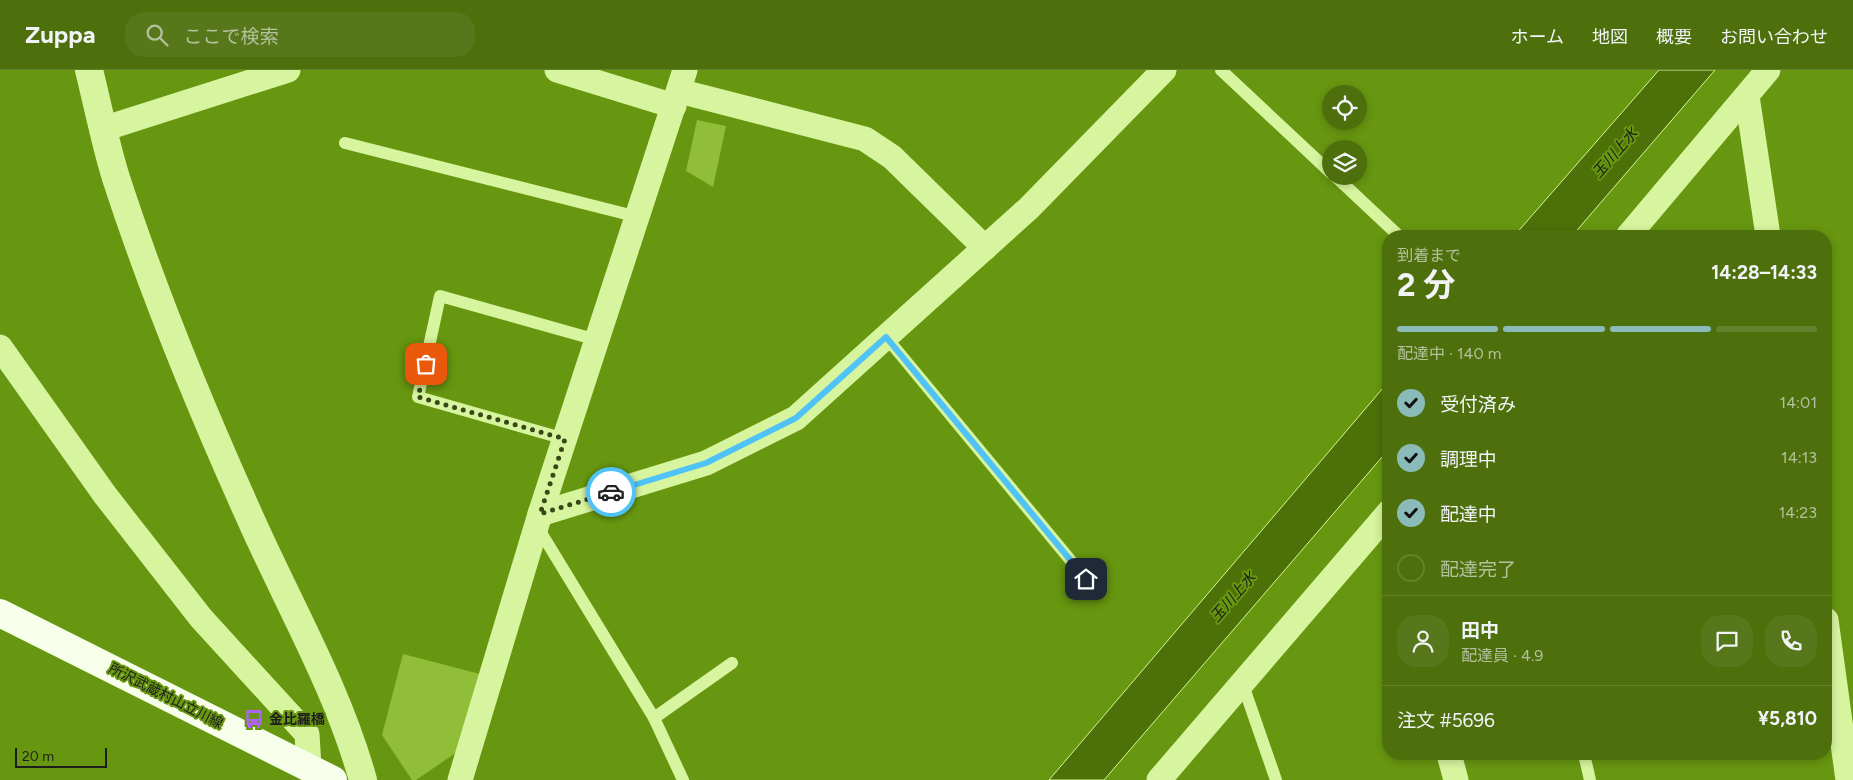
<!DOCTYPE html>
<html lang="ja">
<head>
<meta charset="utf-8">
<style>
  :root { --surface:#4d700c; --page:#57781a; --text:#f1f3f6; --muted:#b3c19d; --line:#64822d; --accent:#8bbbb9 }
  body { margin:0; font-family:Figtree,"Noto Sans JP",sans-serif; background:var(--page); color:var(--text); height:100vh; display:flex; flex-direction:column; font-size:19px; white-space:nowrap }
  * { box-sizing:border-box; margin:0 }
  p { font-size:16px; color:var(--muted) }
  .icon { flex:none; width:28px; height:28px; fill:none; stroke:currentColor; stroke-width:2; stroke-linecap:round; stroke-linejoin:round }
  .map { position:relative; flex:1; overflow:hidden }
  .details { position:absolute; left:1382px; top:160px; width:450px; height:530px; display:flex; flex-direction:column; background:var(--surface); border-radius:20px; box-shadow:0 2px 8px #0003 }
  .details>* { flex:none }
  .controls { position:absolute; left:1322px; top:15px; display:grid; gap:10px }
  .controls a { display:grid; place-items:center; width:45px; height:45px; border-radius:50%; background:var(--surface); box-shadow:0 2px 8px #0003; font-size:25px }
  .scale { position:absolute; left:15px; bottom:12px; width:92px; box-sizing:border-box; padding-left:5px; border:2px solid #1d1d1d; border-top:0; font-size:14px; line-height:18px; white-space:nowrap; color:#1d1d1d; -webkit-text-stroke:4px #679610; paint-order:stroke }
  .pin { position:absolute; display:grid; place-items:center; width:42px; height:42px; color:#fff; margin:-21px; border-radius:10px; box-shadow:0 2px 8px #0006 }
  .courier { position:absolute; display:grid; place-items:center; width:50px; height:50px; margin:-25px; border:4px solid #4fc3f7; border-radius:50%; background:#fff; color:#222; box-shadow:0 1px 6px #0007 }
  .head em { font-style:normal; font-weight:700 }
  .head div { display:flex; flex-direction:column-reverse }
  .head { display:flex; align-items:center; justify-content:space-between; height:85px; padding:0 15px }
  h1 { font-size:32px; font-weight:700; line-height:38px }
  .bar { display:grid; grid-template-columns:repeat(4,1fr); gap:8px 5px; align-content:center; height:60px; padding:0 15px }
  .bar i { height:6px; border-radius:4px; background:var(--line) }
  .bar .on { background:var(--accent) }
  .bar p { grid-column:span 4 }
  .line { display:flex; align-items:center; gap:12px; padding:0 15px; border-top:1px solid var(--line) }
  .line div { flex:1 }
  .round { display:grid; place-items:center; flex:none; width:52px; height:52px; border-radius:20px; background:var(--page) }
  ol { padding:0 15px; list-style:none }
  li { display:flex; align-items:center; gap:15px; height:55px }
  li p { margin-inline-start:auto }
  li .icon { padding:5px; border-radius:50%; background:var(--accent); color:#111; stroke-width:4 }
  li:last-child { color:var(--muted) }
  li i { width:28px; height:28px; border:2px solid var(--line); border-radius:50% }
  header { display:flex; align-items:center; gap:30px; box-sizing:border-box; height:70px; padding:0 25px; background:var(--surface); border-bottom:1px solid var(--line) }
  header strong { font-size:24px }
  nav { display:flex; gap:28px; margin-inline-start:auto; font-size:18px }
  .search { width:350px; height:45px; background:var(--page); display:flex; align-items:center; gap:12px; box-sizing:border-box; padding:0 18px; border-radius:20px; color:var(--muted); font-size:19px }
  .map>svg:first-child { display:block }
</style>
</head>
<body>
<header>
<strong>Zuppa</strong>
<div class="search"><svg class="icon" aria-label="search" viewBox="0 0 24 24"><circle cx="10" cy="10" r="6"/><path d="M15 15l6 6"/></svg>ここで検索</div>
<nav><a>ホーム</a><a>地図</a><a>概要</a><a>お問い合わせ</a></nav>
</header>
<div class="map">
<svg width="1853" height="710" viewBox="0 0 1853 710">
  <rect width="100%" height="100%" fill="#679610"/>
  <!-- water -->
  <g fill="#4c7109" stroke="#d6f890">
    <polygon points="1659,0 1715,0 1572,166 1514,166"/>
    <polygon points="1389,311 1389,379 1104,710 1049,710"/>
  </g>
  <!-- building -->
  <g fill="#91be38">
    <polygon points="697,50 726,56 713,117 686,101"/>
    <polygon points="403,584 480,604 460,680 416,710 412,710 382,665"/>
  </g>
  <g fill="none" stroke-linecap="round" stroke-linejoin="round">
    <!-- service -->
    <g stroke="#d7f49e" stroke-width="12">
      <polyline points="1221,0 1331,103"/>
      <polyline points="345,73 638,147"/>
      <polyline points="1335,106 1399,166"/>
      <polyline points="886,267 1086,509"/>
      <polyline points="565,369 418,327 440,226 597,270"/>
      <polyline points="537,456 654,648 732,593"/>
      <polyline points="1242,612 1276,710"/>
      <polyline points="654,648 683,710"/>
      <polyline points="1584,684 1590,710"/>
    </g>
    <!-- minor -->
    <g stroke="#d7f49e" stroke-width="25">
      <polyline points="557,0 674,36"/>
      <polyline points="679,21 865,69 892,87 985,178"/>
      <polyline points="1747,26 1768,166"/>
      <polyline points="103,59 288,0"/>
      <polyline points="1628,166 1768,0"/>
      <polyline points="0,277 105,425 201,548 307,664 309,697"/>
      <polyline points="540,444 706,393 796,348 1029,138 1164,0"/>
      <polyline points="1826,550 1848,710"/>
      <polyline points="1449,684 1456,710"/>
      <polyline points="460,710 540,444 685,0"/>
      <polyline points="1159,710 1389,442"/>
    </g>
    <!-- tertiary -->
    <path stroke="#d7f49e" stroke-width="28" d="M89,0C98,36 105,73 116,108C153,222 199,334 248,443C287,532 337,616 363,710"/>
    <!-- primary -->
    <polyline stroke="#f7ffeb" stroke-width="28" points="0,543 333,710"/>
  </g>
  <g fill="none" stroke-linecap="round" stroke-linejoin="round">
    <!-- done -->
    <polyline stroke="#374718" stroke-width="5" stroke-dasharray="0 9" points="426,294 418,327 565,369 540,444 611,422"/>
    <!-- route -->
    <polyline stroke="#4fc3f7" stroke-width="6" points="611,422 706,393 796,348 886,267 1086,509"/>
  </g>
  <!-- icons -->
  <defs>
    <g id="bus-bare" transform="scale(1.5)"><path d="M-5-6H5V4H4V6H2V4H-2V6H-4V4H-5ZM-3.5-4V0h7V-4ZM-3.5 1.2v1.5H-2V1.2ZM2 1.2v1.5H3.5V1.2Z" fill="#b061ff" stroke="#679610" stroke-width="2.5" paint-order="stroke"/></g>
  </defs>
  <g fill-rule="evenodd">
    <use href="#bus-bare" x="254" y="649"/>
  </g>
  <g text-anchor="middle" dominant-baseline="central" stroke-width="4" stroke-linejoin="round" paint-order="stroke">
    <!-- street labels -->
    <g font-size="14" fill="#1d1d1d" stroke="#679610">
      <text transform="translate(166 626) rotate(27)">所沢武蔵村山立川線</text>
    </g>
    <!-- poi labels -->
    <g font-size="14" font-weight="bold" fill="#1d1d1d" stroke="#679610" text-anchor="start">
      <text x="269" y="649">金比羅橋</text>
    </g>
    <!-- water labels -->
    <g font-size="15" font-style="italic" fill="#1b1d19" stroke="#679610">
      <text transform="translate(1615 83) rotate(-49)">玉川上水</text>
      <text transform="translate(1233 527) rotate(-49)">玉川上水</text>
    </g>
  </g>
</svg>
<div class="controls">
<a><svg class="icon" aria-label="locate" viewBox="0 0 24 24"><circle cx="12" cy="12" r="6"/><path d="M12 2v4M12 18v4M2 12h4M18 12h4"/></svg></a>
<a><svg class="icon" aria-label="layers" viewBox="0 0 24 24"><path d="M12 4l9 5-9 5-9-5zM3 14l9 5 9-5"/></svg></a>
</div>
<div class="scale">20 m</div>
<div class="pin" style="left:426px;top:294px;background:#ea580c"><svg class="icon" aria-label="bag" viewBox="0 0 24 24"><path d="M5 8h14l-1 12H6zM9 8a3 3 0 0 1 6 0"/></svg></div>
<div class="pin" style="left:1086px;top:509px;background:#1f2937"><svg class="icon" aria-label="home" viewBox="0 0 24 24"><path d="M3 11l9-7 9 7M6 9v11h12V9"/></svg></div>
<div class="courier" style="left:611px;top:422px"><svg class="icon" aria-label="car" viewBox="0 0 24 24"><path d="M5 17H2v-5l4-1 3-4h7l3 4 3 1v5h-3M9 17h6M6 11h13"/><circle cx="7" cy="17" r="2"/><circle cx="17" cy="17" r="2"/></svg></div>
<section class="details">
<div class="head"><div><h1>2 分</h1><p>到着まで</p></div><em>14:28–14:33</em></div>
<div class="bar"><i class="on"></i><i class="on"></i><i class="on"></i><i></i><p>配達中 · 140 m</p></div>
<ol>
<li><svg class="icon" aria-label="check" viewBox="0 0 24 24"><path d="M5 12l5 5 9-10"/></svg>受付済み<p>14:01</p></li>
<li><svg class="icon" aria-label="check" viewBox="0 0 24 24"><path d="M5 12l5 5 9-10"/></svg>調理中<p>14:13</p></li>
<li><svg class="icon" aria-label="check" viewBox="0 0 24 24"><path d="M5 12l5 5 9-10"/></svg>配達中<p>14:23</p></li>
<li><i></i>配達完了</li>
</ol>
<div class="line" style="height:90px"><a class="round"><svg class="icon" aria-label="person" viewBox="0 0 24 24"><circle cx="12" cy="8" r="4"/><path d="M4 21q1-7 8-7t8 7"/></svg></a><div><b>田中</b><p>配達員 · 4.9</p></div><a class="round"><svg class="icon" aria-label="chat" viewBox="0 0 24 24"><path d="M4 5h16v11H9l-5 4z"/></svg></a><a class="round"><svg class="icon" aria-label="phone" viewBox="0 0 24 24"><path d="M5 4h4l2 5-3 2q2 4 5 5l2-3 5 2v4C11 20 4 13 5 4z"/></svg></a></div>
<div class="line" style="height:65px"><div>注文 #5696</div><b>¥5,810</b></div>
</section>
</div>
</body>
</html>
